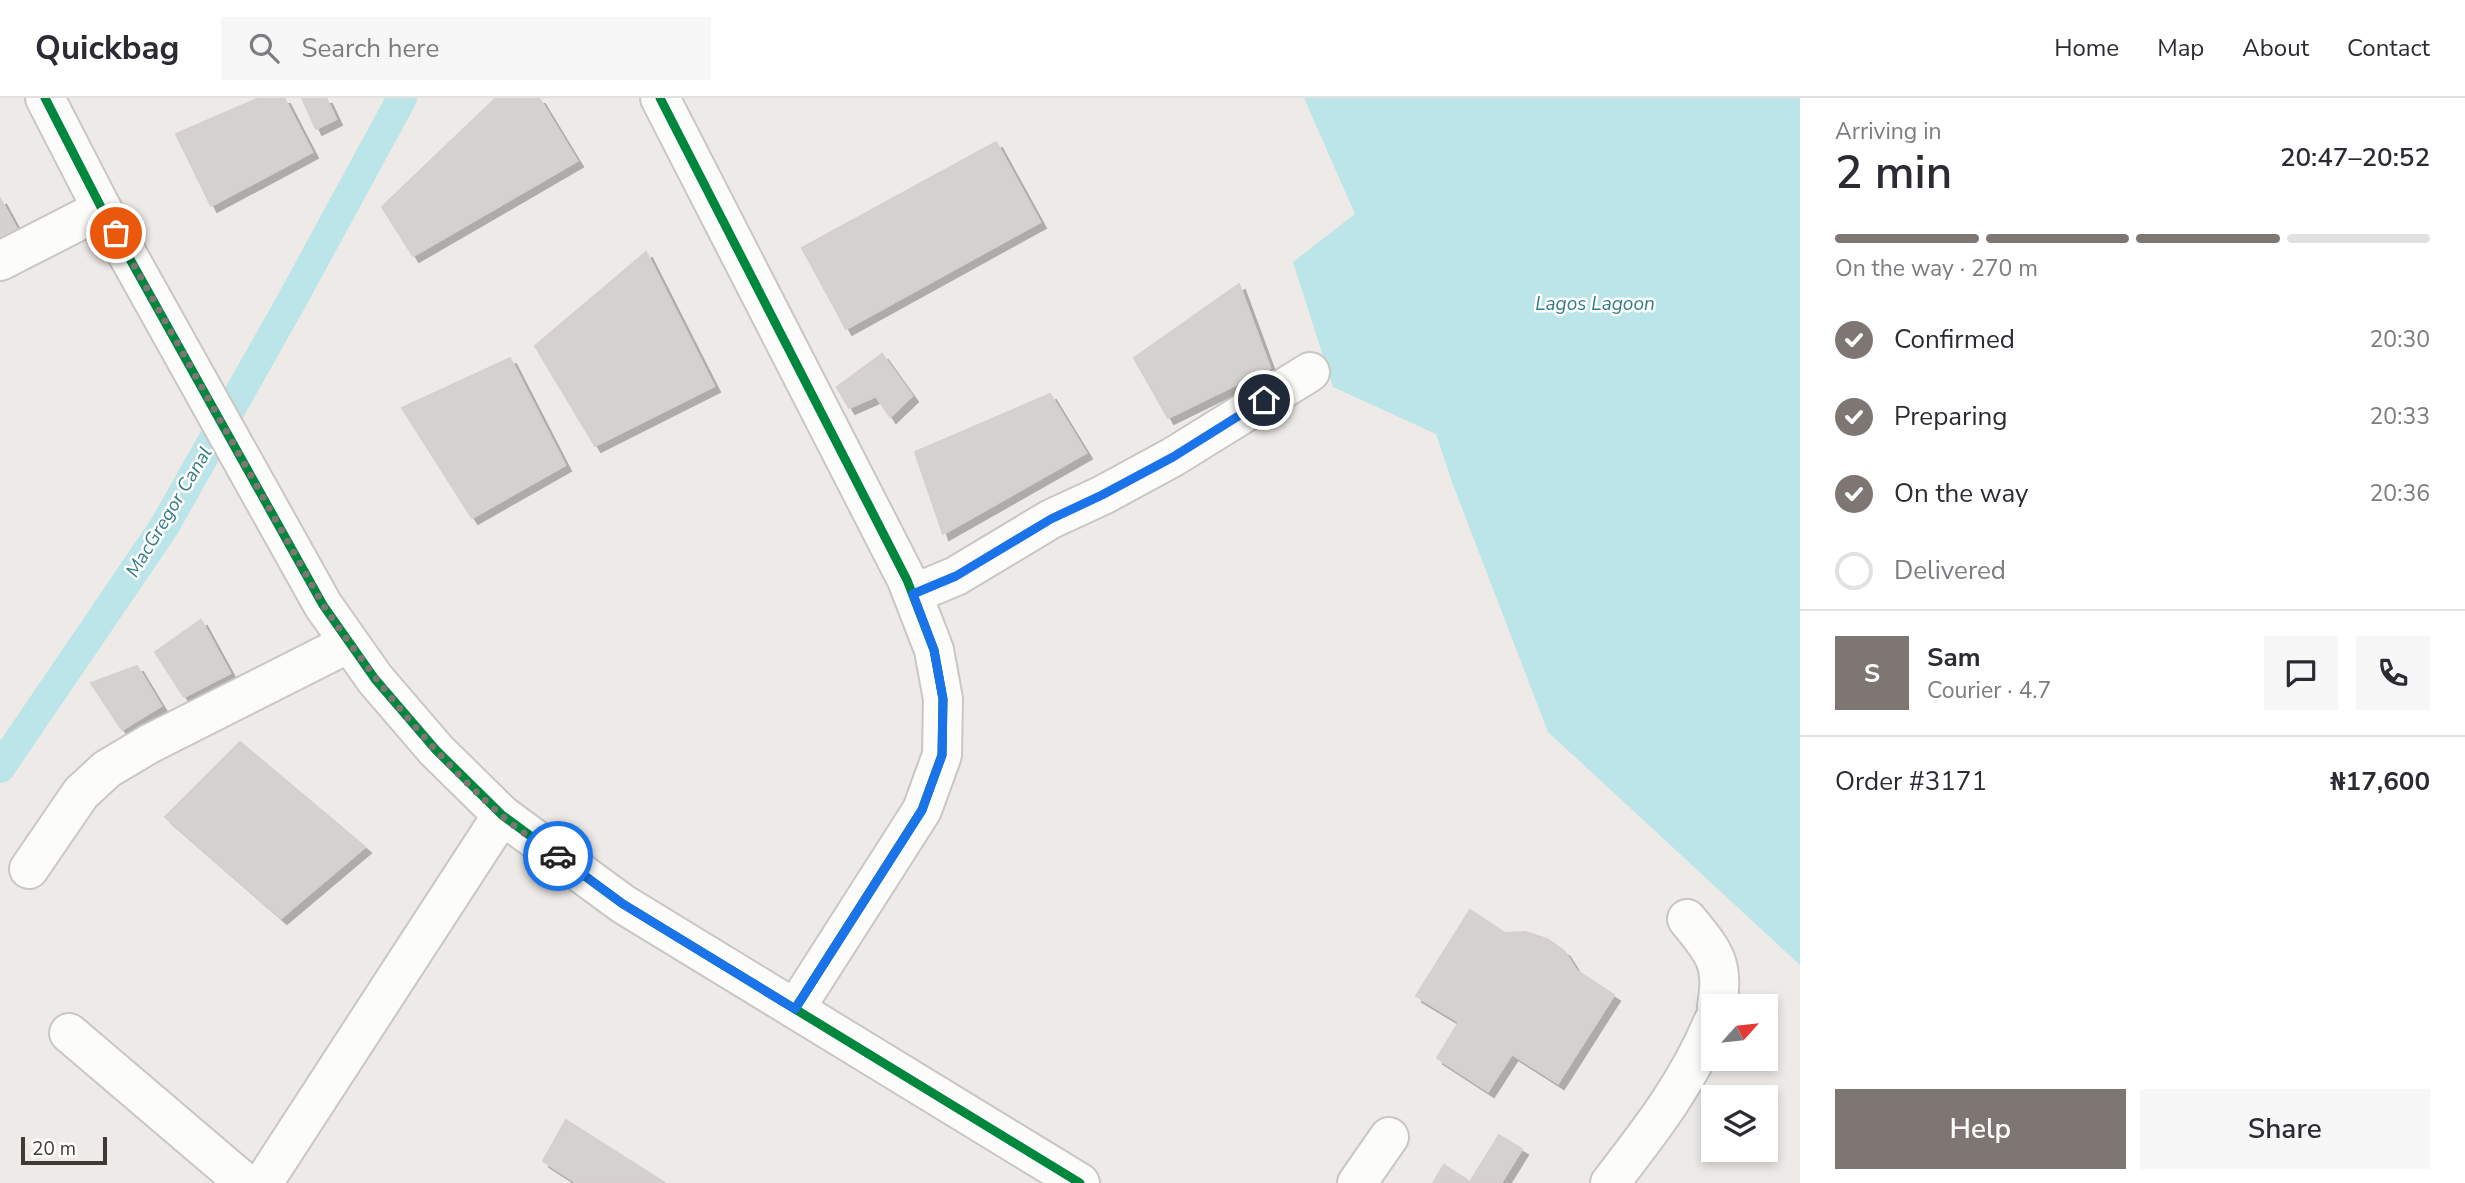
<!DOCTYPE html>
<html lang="en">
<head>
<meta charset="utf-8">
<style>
  :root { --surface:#fff; --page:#f7f7f7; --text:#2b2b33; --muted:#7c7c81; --line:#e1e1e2; --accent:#7e7673 }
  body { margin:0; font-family:"Nunito Sans",sans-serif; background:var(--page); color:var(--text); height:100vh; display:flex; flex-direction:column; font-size:26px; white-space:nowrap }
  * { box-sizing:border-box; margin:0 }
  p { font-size:23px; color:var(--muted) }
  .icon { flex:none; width:38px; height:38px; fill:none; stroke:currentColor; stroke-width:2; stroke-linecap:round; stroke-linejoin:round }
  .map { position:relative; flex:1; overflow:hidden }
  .panel { display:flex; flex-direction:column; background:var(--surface); width:665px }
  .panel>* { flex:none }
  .needle { width:46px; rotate:63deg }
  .controls { position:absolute; left:1701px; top:896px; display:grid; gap:14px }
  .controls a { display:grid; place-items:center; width:77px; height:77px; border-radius:0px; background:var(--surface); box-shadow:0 4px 10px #0003; font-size:35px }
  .scale { position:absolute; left:21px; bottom:18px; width:86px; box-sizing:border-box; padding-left:7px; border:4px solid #423835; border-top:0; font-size:19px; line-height:24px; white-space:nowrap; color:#423835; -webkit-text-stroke:5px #fff; paint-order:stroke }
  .pin { position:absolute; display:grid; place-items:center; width:60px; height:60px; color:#fff; margin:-30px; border:4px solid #fff; border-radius:50%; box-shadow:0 2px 7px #0007 }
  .courier { position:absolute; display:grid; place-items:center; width:70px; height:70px; margin:-35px; border:5px solid #1a73e8; border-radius:50%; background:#fff; color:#222; box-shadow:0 2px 9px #0007 }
  .headline em { font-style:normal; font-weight:600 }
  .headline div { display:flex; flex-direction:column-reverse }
  .headline { display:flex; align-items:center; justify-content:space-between; height:119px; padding:0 35px }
  h1 { font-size:46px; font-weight:600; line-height:52px }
  .bar { display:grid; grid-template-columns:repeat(4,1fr); gap:10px 7px; align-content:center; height:84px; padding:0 35px }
  .bar i { height:9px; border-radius:5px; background:var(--line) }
  .bar .current { background:var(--accent) }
  .bar p { grid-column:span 4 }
  .line { display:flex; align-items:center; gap:18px; padding:0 35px; border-top:2px solid var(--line) }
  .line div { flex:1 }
  .round { display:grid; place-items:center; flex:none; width:74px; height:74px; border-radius:0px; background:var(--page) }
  ol { padding:0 35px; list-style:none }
  li { display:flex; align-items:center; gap:21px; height:77px }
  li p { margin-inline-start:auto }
  li .icon { padding:7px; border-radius:50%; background:var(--accent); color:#fff; stroke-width:4 }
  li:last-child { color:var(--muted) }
  li i { width:38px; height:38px; border:4px solid var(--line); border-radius:50% }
  .action { display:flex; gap:14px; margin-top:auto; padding:14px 35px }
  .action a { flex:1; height:80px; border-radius:0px; background:var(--accent); color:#fff; font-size:28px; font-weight:600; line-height:80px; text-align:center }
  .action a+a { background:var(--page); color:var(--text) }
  header { display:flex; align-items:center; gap:42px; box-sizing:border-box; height:98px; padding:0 35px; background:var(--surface); border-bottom:2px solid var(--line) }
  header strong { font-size:33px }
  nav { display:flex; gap:38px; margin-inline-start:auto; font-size:24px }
  .search { width:490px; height:63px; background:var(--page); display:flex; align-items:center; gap:18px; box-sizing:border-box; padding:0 24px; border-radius:0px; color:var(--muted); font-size:26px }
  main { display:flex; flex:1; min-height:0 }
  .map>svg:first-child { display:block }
</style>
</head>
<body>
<header>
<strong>Quickbag</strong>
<div class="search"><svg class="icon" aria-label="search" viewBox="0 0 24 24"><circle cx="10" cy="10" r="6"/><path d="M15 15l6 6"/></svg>Search here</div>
<nav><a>Home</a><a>Map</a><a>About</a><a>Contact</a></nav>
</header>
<main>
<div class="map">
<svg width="1800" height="1085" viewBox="0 0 1800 1085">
  <defs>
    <filter id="shadow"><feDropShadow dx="6" dy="6" stdDeviation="0" flood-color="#0004"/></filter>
  </defs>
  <rect width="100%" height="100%" fill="#edeae7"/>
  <!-- water -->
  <polygon fill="#bbe5e8" points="1304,0 1800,0 1800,867 1548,634 1452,384 1436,336 1333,289 1293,164 1355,116"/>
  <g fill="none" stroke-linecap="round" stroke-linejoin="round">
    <!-- canal -->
    <polyline stroke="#bbe5e8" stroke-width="30" points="0,670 164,429 291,204 402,0"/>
  </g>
  <!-- building -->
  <g fill="#d5d1ce" stroke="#d5d0cd" stroke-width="2" filter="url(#shadow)">
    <polygon points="259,0 284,0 312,54 211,108 176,36"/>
    <polygon points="302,0 326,0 336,21 316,31"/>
    <polygon points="496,0 539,0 577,63 413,158 382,109"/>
    <polygon points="996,44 1040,124 846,231 802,150"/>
    <polygon points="0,100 20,137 0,148"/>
    <polygon points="646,154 714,288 595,348 535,248"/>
    <polygon points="1239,186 1270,270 1168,320 1134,260"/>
    <polygon points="882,256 912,298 890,319 876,298 849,310 837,289"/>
    <polygon points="510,260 565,367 472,420 402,310"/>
    <polygon points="1050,296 1086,355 943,436 915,354"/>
    <polygon points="201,522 230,575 184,599 155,554"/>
    <polygon points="137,568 161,608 122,632 91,585"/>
    <polygon points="240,644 365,749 281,820 165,719"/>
    <polygon points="1470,812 1505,835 1525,834 1547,841 1564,853 1576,872 1614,897 1558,985 1512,956 1488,993 1437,960 1459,924 1416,898"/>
    <polygon points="566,1022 665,1085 577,1085 543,1063"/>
    <polygon points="1499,1037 1522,1051 1501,1085 1433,1085 1444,1067 1470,1084"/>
  </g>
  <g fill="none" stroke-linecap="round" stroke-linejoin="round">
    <!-- minor casing -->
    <g stroke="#cac6c3" stroke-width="42">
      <g id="minor">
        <polyline points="45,0 102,111 323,507 375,581 436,652 502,717 623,806 1080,1085"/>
        <polyline points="660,0 907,482 934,552 943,601 942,657 922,712 795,911"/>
        <polyline points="0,163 102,111"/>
        <polyline points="913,496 956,478 1051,421 1103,397 1173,359 1310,274"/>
        <polyline points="29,771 81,695 107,671 149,646 349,545"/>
        <path d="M1687,821C1713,853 1725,865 1717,908"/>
        <polyline points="69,935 245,1085"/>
        <polyline points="263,1085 502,717"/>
        <polyline points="1357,1085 1389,1039"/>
        <path d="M1610,1085C1651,1032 1687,986 1713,924"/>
      </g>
    </g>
    <!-- minor -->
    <use href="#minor" stroke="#fcfcfb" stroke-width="38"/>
    <!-- cycleway casing -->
    <g stroke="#fff" stroke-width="13">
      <g id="cycleway">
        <polyline points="45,0 102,111 323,507 375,581 436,652 502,717 623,806 1080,1085"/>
        <polyline points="660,0 907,482 934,552 943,601 942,657 922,712 795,911"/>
      </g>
    </g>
    <!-- cycleway -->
    <use href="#cycleway" stroke="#00873e" stroke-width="9"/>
  </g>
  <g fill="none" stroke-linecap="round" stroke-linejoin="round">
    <!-- done -->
    <path stroke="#7e7673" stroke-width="7" stroke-dasharray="0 12.6" d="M116,135L323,507C375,583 432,655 501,717C518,732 539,745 558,758"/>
    <!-- route -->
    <polyline stroke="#1a73e8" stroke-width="9" points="558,758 623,806 795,911 922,712 942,657 943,601 934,552 913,496 956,478 1051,421 1102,397 1173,359 1264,302"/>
  </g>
  <g text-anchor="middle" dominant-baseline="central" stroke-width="5" stroke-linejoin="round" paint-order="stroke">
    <!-- water labels -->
    <g font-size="19" font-style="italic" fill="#317d85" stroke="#fff">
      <text x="1595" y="206">Lagos Lagoon</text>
      <text transform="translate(169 414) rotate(-59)">MacGregor Canal</text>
    </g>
  </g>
</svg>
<div class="controls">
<a><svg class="needle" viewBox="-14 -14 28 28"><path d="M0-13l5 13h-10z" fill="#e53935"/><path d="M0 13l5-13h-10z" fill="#7c7c81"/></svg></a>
<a><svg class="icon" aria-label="layers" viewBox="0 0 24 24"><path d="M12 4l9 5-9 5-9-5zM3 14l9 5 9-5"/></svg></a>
</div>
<div class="scale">20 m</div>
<div class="pin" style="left:116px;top:135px;background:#ea580c"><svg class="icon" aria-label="bag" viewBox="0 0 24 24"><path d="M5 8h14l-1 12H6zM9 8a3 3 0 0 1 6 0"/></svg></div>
<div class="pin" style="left:1264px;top:302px;background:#1f2937"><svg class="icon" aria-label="home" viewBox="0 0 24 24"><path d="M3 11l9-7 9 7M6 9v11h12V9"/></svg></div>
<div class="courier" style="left:558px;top:758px"><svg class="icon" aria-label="car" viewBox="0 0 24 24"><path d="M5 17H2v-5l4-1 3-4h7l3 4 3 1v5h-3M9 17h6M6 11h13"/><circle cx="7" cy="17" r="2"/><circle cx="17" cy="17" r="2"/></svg></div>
</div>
<section class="panel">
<div class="headline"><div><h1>2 min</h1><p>Arriving in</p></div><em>20:47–20:52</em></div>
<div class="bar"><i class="current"></i><i class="current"></i><i class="current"></i><i></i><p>On the way · 270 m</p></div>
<ol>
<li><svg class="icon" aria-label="check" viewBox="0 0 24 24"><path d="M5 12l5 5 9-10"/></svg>Confirmed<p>20:30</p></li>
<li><svg class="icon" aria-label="check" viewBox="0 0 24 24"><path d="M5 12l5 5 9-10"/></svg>Preparing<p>20:33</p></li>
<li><svg class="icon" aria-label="check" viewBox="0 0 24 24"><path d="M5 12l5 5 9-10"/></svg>On the way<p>20:36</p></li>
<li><i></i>Delivered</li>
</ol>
<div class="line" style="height:126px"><b class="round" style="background:var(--accent);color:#fff">S</b><div><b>Sam</b><p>Courier · 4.7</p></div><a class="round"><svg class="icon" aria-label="chat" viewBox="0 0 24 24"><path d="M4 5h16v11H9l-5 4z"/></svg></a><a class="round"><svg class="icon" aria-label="phone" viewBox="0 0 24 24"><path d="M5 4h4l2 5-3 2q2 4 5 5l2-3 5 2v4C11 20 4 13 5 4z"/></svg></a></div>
<div class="line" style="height:91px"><div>Order #3171</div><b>₦17,600</b></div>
<div class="action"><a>Help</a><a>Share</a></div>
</section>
</main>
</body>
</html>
